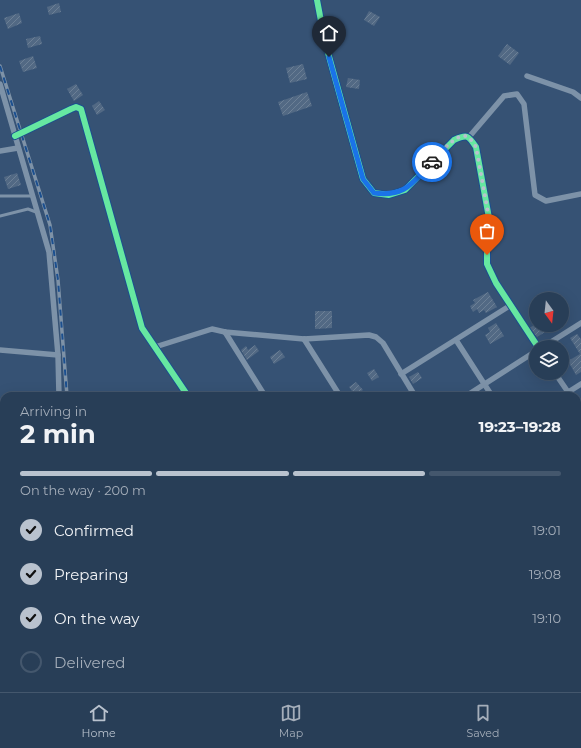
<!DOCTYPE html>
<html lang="en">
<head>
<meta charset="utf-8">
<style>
  :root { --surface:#283e57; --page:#30455d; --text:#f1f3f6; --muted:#a5aeba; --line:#44576d; --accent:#b9c2ce }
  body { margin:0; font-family:Montserrat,sans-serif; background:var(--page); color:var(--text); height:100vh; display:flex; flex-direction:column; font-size:15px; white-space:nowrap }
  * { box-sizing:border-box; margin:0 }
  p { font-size:13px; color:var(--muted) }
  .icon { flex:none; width:22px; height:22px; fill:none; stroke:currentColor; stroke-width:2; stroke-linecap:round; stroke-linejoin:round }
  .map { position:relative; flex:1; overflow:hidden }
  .side { position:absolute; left:0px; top:392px; width:581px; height:300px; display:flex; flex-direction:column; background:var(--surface); border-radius:12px 12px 0 0; box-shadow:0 4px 16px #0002,0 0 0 1px var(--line) }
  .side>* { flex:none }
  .needle { width:26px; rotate:165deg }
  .buttons { position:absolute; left:529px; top:292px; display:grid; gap:8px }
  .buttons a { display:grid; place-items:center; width:40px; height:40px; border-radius:50%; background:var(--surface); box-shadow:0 4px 16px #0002,0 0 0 1px var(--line); font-size:20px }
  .pin { position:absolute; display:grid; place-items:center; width:34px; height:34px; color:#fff; margin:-41px -17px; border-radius:50% 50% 50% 0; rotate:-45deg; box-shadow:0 0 4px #0007 }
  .pin .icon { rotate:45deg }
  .courier { position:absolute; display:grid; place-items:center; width:40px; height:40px; margin:-20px; border:3px solid #1a73e8; border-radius:50%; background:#fff; color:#222; box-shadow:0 1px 5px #0007 }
  .summary em { font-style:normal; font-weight:700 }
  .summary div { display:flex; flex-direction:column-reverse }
  .summary { display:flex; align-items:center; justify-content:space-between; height:68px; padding:0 20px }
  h1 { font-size:26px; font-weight:700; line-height:30px }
  .bar { display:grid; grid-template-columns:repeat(4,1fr); gap:6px 4px; align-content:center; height:48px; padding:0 20px }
  .bar i { height:5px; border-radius:3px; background:var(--line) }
  .bar .active { background:var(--accent) }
  .bar p { grid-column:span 4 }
  ol { padding:0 20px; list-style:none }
  li { display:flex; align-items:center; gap:12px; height:44px }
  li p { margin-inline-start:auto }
  li .icon { padding:4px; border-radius:50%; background:var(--accent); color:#111; stroke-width:4 }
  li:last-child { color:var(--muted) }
  li i { width:22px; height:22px; border:2px solid var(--line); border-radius:50% }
  .dock { display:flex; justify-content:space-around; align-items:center; height:56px; border-top:1px solid var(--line); background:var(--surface); font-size:11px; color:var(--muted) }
  .dock a { display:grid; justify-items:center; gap:2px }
  .dock .active { color:var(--accent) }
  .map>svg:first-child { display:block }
</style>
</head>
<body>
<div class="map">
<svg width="581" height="692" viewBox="0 0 581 692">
  <defs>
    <pattern id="building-hatch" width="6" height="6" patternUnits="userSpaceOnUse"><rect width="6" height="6" fill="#526984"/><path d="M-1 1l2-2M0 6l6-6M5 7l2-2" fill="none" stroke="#6c8096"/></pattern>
  </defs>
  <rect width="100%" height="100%" fill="#365274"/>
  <!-- building -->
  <g fill="url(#building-hatch)">
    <polygon points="59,3 61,12 49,15 47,7"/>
    <polygon points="369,11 380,17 374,26 364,20"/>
    <polygon points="19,13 22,23 8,29 4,18"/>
    <polygon points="40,36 42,44 28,48 26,39"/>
    <polygon points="507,44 519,53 510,65 498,56"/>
    <polygon points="33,56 37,68 23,72 19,61"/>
    <polygon points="303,64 307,79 290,83 286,68"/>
    <polygon points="348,78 360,80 359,89 346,87"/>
    <polygon points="76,84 83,95 74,101 67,89"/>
    <polygon points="307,92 312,106 283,116 278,102"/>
    <polygon points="99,101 105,110 97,115 92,106"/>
    <polygon points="17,173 21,185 8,189 4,177"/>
    <polygon points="488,292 497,307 486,313 484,310 479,313 477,309 473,312 470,306 475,303 473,300"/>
    <polygon points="315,311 332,311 332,328 315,329"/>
    <polygon points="496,323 504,336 490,344 485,335 490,332 488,328"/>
    <polygon points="534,325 541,325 545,332 537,337 530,328"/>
    <polygon points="577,334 581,339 581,372 576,375 568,361 580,354 570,338"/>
    <polygon points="255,345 259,351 247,360 241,350 246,346 248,350"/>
    <polygon points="280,350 285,357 274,364 270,357"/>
    <polygon points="374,369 379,377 372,381 367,373"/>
    <polygon points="418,372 422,378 413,384 409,377"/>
    <polygon points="356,382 363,390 355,395 349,387"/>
  </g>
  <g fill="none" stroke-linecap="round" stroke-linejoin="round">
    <!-- lane -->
    <g stroke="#7d92a8" stroke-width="3">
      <polyline points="0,196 32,196"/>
      <polyline points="0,216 28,209 36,212"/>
    </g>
    <!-- street -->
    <g stroke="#7d92a8" stroke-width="5.5">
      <path d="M317,0L325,42L363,179L374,193L389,195L405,190L454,140C467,134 468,135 476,147L491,229L487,247V264L496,283L538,347"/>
      <polyline points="527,76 573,92 581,98"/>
      <polyline points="0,84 49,252 58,355 59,396"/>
      <polyline points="15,136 71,109 76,107 81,109 142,328 188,396"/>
      <polyline points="469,137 504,96 517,94 524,104 535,195 546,201 581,194"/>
      <polyline points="0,151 18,148"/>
      <polyline points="225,332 265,396"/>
      <polyline points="304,339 340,396"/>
      <polyline points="456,340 492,396"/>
      <polyline points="155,347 212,329 225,332 304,339 369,335 376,337 383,343 415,396"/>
      <polyline points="543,347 581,323"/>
      <polyline points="0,350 58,355"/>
      <polyline points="555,373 568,392"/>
      <polyline points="401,374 511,305"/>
      <polyline points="466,396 536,351"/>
      <polyline points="562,396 581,384"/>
      <polyline points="577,527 581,533"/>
      <polyline points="577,590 581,587"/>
      <polyline points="0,640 4,638"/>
      <polyline points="577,649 581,655"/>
      <polyline points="117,688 128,692"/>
      <polyline points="155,688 155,692"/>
      <polyline points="205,688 206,692"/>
      <polyline points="251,688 252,692"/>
      <polyline points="298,688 299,692"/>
      <polyline points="375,688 378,692"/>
      <polyline points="451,688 453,692"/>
      <polyline points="528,688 531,692"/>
      <polyline points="98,692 100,688"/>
      <polyline points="416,692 422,688"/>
    </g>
    <!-- rail casing -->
    <g stroke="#7e92a7" stroke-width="3.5">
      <g id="rail">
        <polyline points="0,66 50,225 58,280 67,396"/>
        <polyline points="85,692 86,688"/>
      </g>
    </g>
    <!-- rail -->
    <use href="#rail" stroke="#1b4f8f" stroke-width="2" stroke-dasharray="6" stroke-linecap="butt"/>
    <!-- cycleway casing -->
    <g stroke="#1b4f8f" stroke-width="8">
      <g id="cycleway">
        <path d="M317,0L325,42L363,179L374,193L389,195L405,190L454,140C467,134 468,135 476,147L491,229L487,247V264L496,283L538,347"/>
        <polyline points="15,136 71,109 76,107 81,109 142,328 188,396"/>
      </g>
    </g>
    <!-- cycleway -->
    <use href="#cycleway" stroke="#66e7a1" stroke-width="6"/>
  </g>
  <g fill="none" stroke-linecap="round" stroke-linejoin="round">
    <!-- done -->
    <path stroke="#b9c2ce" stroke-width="4" stroke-dasharray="0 7.2" d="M432,162C439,155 457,131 468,137C471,139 474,144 476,147L491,229L487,255"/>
    <!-- route -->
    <path stroke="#1a73e8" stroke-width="5" d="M329,57L363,179L374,193C406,197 412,183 432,162"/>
  </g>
</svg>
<div class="buttons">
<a><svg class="needle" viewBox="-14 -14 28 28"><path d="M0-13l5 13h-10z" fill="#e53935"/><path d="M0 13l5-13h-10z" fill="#a5aeba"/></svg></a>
<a><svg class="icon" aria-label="layers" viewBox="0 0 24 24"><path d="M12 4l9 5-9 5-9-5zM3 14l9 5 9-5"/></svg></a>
</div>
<div class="pin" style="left:487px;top:255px;background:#ea580c"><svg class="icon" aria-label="bag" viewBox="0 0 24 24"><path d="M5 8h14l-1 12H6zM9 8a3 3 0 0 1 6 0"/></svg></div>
<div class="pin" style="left:329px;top:57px;background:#1f2937"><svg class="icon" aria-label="home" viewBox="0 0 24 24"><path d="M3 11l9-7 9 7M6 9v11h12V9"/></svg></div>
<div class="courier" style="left:432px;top:162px"><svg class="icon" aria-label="car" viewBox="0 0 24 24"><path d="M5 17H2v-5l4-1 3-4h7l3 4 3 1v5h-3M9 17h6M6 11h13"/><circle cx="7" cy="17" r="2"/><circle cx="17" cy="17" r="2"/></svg></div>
<section class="side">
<div class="summary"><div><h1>2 min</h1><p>Arriving in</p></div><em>19:23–19:28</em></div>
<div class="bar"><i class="active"></i><i class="active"></i><i class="active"></i><i></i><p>On the way · 200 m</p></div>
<ol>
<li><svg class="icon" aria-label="check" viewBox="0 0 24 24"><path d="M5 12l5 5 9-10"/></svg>Confirmed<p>19:01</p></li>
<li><svg class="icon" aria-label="check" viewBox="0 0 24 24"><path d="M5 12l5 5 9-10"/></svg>Preparing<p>19:08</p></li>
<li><svg class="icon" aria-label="check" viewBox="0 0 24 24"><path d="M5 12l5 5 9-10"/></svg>On the way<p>19:10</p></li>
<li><i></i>Delivered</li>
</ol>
</section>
</div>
<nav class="dock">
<a class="active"><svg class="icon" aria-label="home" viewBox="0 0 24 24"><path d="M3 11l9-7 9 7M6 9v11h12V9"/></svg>Home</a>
<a><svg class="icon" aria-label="map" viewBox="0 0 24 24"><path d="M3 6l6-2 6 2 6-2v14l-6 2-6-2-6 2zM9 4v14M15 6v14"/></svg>Map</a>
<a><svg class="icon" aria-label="saved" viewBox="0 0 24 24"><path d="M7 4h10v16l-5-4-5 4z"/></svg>Saved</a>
</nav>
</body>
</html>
